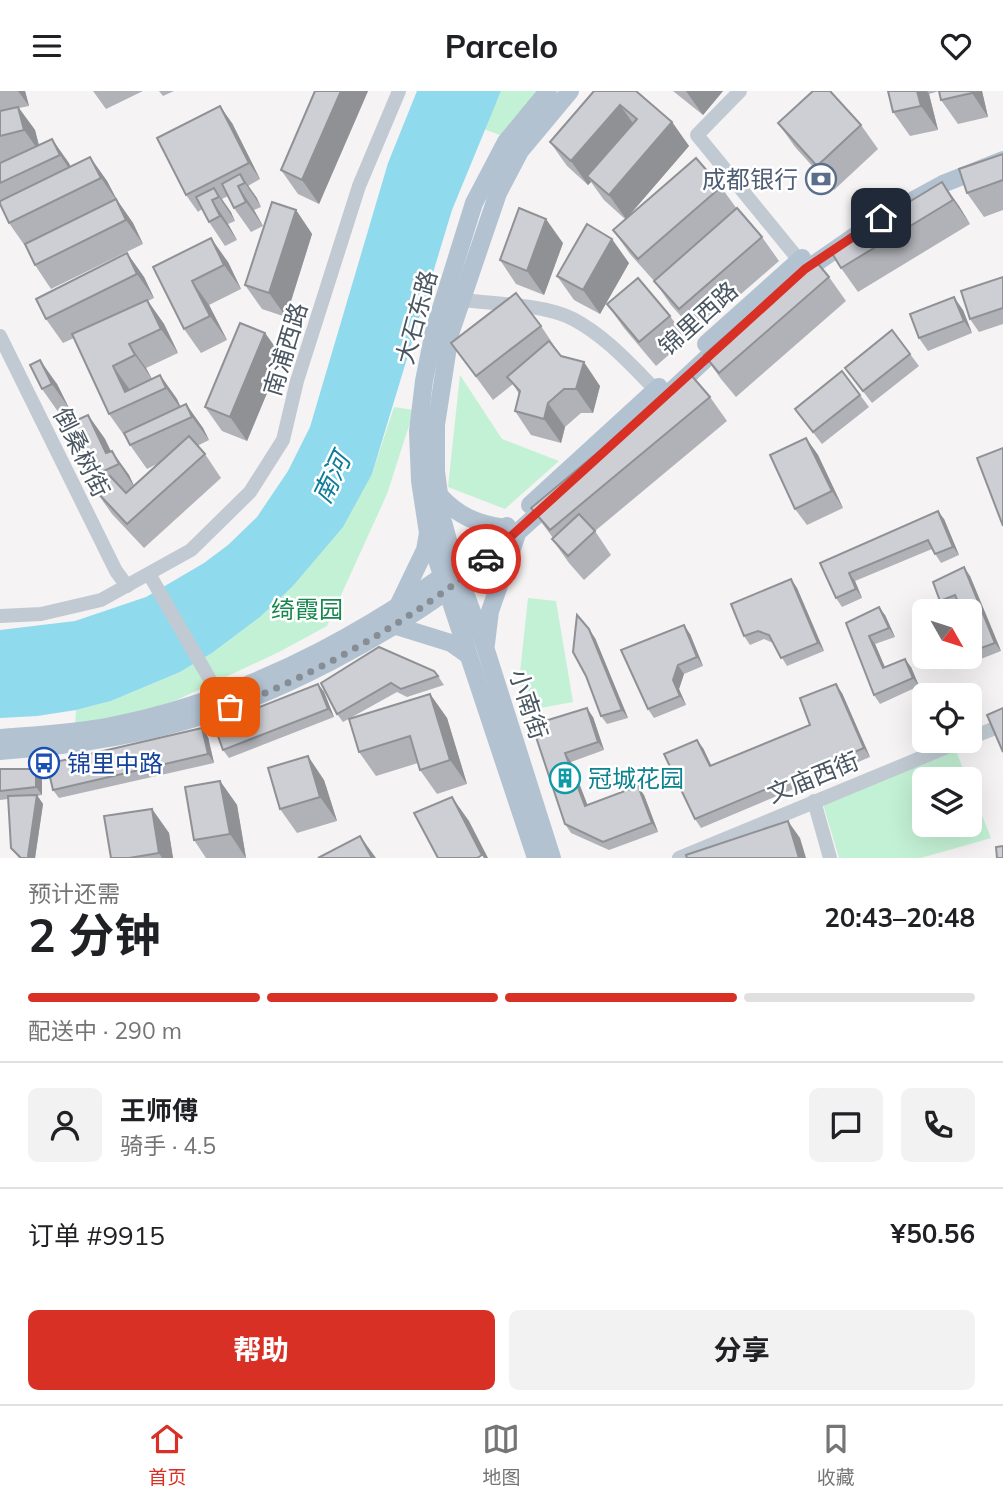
<!DOCTYPE html>
<html lang="zh">
<head>
<meta charset="utf-8">
<style>
  :root { --surface:#fff; --page:#f2f2f2; --text:#202124; --muted:#757577; --line:#e0e0e0; --accent:#d93025 }
  body { margin:0; font-family:Mulish,"Noto Sans SC",sans-serif; background:var(--page); color:var(--text); height:100vh; display:flex; flex-direction:column; font-size:26px; white-space:nowrap }
  * { box-sizing:border-box; margin:0 }
  p { font-size:23px; color:var(--muted) }
  .icon { flex:none; width:38px; height:38px; fill:none; stroke:currentColor; stroke-width:2; stroke-linecap:round; stroke-linejoin:round }
  .map { position:relative; height:767px; overflow:hidden }
  .panel { display:flex; flex-direction:column; background:var(--surface); flex:1 }
  .panel>* { flex:none }
  .needle { width:46px; rotate:129deg }
  .buttons { position:absolute; left:912px; top:508px; display:grid; gap:14px }
  .buttons a { display:grid; place-items:center; width:70px; height:70px; border-radius:10px; background:var(--surface); box-shadow:0 7px 28px #0002; font-size:35px }
  .pin { position:absolute; display:grid; place-items:center; width:60px; height:60px; color:#fff; margin:-30px; border-radius:14px; box-shadow:0 4px 10px #0006 }
  .courier { position:absolute; display:grid; place-items:center; width:70px; height:70px; margin:-35px; border:5px solid #d93025; border-radius:50%; background:#fff; color:#222; box-shadow:0 2px 9px #0007 }
  .overview em { font-style:normal; font-weight:700 }
  .overview div { display:flex; flex-direction:column-reverse }
  .overview { display:flex; align-items:center; justify-content:space-between; height:119px; padding:0 28px }
  h1 { font-size:46px; font-weight:700; line-height:52px }
  .bar { display:grid; grid-template-columns:repeat(4,1fr); gap:10px 7px; align-content:center; height:84px; padding:0 28px }
  .bar i { height:9px; border-radius:5px; background:var(--line) }
  .bar .current { background:var(--accent) }
  .bar p { grid-column:span 4 }
  .line { display:flex; align-items:center; gap:18px; padding:0 28px; border-top:2px solid var(--line) }
  .line div { flex:1 }
  .round { display:grid; place-items:center; flex:none; width:74px; height:74px; border-radius:10px; background:var(--page) }
  .action { display:flex; gap:14px; margin-top:auto; padding:14px 28px }
  .action a { flex:1; height:80px; border-radius:10px; background:var(--accent); color:#fff; font-size:28px; font-weight:700; line-height:80px; text-align:center }
  .action a+a { background:var(--page); color:var(--text) }
  header { display:flex; justify-content:space-between; align-items:center; height:91px; padding:0 28px; background:var(--surface); font-size:32px; font-weight:700 }
  .tabs { display:flex; justify-content:space-around; align-items:center; height:98px; border-top:2px solid var(--line); background:var(--surface); font-size:19px; color:var(--muted) }
  .tabs a { display:grid; justify-items:center; gap:4px }
  .tabs .current { color:var(--accent) }
  .map>svg:first-child { display:block }
</style>
</head>
<body>
<header><svg class="icon" aria-label="menu" viewBox="0 0 24 24"><path d="M4 6h16M4 12h16M4 18h16"/></svg>Parcelo<svg class="icon" aria-label="heart" viewBox="0 0 24 24"><path d="M12 20l-8-8c-3-5 5-10 8-4 3-6 11-1 8 4z"/></svg></header>
<div class="map">
<svg width="1003" height="767" viewBox="0 0 1003 767">
  <rect width="100%" height="100%" fill="#f5f3f3"/>
  <!-- green -->
  <g fill="#c3f1d5">
    <polygon points="501,0 537,0 502,45 484,38"/>
    <polygon points="460,284 502,348 559,370 505,418 448,396"/>
    <polygon points="394,316 414,319 387,403 327,535 279,561 179,608 126,628 75,636 76,619 111,610 180,581 212,562 260,526 292,496 372,383"/>
    <polygon points="528,507 556,510 573,611 535,618 519,591"/>
    <polygon points="956,660 967,688 924,688 924,733 970,733 970,694 991,747 921,767 839,767 823,713"/>
  </g>
  <!-- water -->
  <polygon fill="#90daee" points="417,0 501,0 452,119 372,383 343,436 292,496 260,526 212,562 180,581 111,610 76,619 37,625 0,627 0,539 75,530 146,506 204,472 228,454 257,426 288,380 310,336 388,72"/>
  <g fill="none" stroke-linecap="round" stroke-linejoin="round">
    <!-- minor -->
    <g stroke="#c1cad2" stroke-width="14">
      <polyline points="740,0 697,44 799,169"/>
      <path d="M462,209C495,213 544,213 573,228C609,247 635,279 663,306"/>
      <polyline points="0,245 116,480 127,495"/>
      <polyline points="149,483 220,606"/>
      <polyline points="0,525 41,523 101,509 191,459 250,401 283,349 297,290 359,95 399,0"/>
      <polyline points="970,647 1003,634"/>
      <polyline points="814,710 830,767"/>
      <polyline points="679,767 964,649"/>
    </g>
    <!-- major -->
    <g stroke="#b3c2d1" stroke-width="18">
      <polyline points="797,185 881,127 945,92 1003,69"/>
      <polyline points="706,253 802,167"/>
      <polyline points="652,318 724,251"/>
      <path d="M439,404C458,425 477,433 505,437"/>
      <polyline points="530,414 659,296"/>
      <polyline points="399,513 425,459 428,442"/>
      <polyline points="393,534 451,552 468,564"/>
      <polyline points="486,553 490,520 516,446"/>
      <path d="M0,647C37,644 75,642 111,635C255,607 395,529 507,435"/>
      <path d="M0,660C70,655 141,645 208,623C287,598 379,548 447,500C484,473 518,441 552,410"/>
      <polyline points="536,767 428,442 420,390 418,340 424,290 434,240 474,112 506,51 548,0"/>
      <polyline points="552,767 485,556 455,475 442,427 436,380 436,334 450,243 498,102 520,60 570,0"/>
    </g>
  </g>
  <!-- wall -->
  <g fill="#b0b2b7">
    <polygon points="0,0 25,0 29,15 19,17 35,39 39,54 52,48 70,75 90,66 107,90 117,109 133,132 143,153 51,198 35,174 25,155 9,132 0,108"/>
    <polygon points="93,0 143,0 106,18"/>
    <polygon points="159,0 174,0 163,5"/>
    <polygon points="315,0 368,0 319,113 298,103 281,79"/>
    <polygon points="594,0 672,31 689,55 627,127 721,96 737,118 762,146 779,170 696,242 671,214 655,191 630,163 613,139 625,128 604,109 591,91 588,94 567,75 550,51"/>
    <polygon points="673,0 723,0 703,24"/>
    <polygon points="888,0 982,0 988,26 958,33 941,9 939,0 929,3 938,39 910,45 893,21"/>
    <polygon points="232,32 260,88 248,95 261,116 254,119 263,135 251,141 234,117 228,105 222,108 235,130 228,133 237,149 225,155 209,131 202,118 198,121 186,104"/>
    <polygon points="778,32 861,34 878,58 834,99 795,56"/>
    <polygon points="1003,63 1003,119 984,126 967,102"/>
    <polygon points="942,91 959,115 970,133 858,201 841,177"/>
    <polygon points="296,119 312,143 286,226 262,218 245,194"/>
    <polygon points="563,152 544,204 516,193 500,169"/>
    <polygon points="127,162 144,186 154,207 148,210 164,233 178,262 146,277 152,288 160,284 177,308 180,315 186,313 203,337 209,349 197,355 205,363 221,387 144,457 112,423 95,399 99,395 93,385 88,324 105,348 111,360 129,384 134,395 157,373 147,378 130,354 127,347 126,347 109,323 74,247 63,252 46,228"/>
    <polygon points="228,171 241,198 209,214 227,249 201,262 184,238 153,176"/>
    <polygon points="629,172 600,223 574,209 557,185"/>
    <polygon points="829,186 846,210 736,306 721,288 704,264"/>
    <polygon points="1003,186 1003,233 979,241 970,228"/>
    <polygon points="607,213 670,225 687,248 656,275 624,237"/>
    <polygon points="963,219 972,242 928,260 919,247"/>
    <polygon points="541,235 561,265 600,295 593,322 581,322 565,336 561,352 531,344 515,320 519,303 513,293 493,309 451,252"/>
    <polygon points="265,242 282,266 247,350 222,340 205,316"/>
    <polygon points="910,263 919,275 872,312 845,277"/>
    <polygon points="30,274 57,293 69,317 59,322 42,298"/>
    <polygon points="860,304 869,316 822,353 795,318"/>
    <polygon points="710,306 727,330 595,440 611,464 584,489 569,472 552,448 553,447 531,417"/>
    <polygon points="806,347 818,364 843,417 807,434 795,418"/>
    <polygon points="944,428 959,464 941,472 932,458 855,490 862,507 842,516 836,507 820,472"/>
    <polygon points="970,485 1001,560 968,573 963,565 970,565 970,520 959,513 946,519 940,510"/>
    <polygon points="791,488 797,497 824,560 787,575 773,552 764,548 750,554 744,545"/>
    <polygon points="885,524 895,546 875,553 885,576 911,576 919,595 880,613 874,604 846,532"/>
    <polygon points="690,543 703,575 684,583 679,598 686,614 654,627 648,618"/>
    <polygon points="595,547 628,627 607,633 601,625"/>
    <polygon points="438,585 444,594 407,606 397,601 343,631 337,623 321,592"/>
    <polygon points="318,593 324,601 334,626 229,667 223,659"/>
    <polygon points="842,602 870,666 701,737 695,728 703,657 711,675 810,634"/>
    <polygon points="430,603 447,627 467,693 437,703 420,679 418,672 376,685 359,661"/>
    <polygon points="593,626 604,659 571,671 587,714 644,704 658,741 609,759 571,742 565,733 532,634"/>
    <polygon points="208,646 214,672 59,707 53,699"/>
    <polygon points="0,678 36,678 42,687 42,704 37,705 43,713 35,767 19,767 11,757 8,708 0,709"/>
    <polygon points="324,689 337,730 297,742 280,718"/>
    <polygon points="220,690 237,714 246,767 206,767 194,749"/>
    <polygon points="152,718 169,742 173,767 111,767"/>
  </g>
  <!-- shaded-wall -->
  <g fill="#909195">
    <polygon points="18,0 25,0 29,15"/>
    <polygon points="341,0 368,0 319,113 302,89"/>
    <polygon points="686,0 723,0 703,24"/>
    <polygon points="917,0 927,0 929,3 938,39 921,15"/>
    <polygon points="971,0 982,0 988,26 972,2"/>
    <polygon points="620,14 637,38 587,85 591,91 588,94 571,70"/>
    <polygon points="220,15 232,32 260,88 249,72"/>
    <polygon points="18,16 35,39 41,63 24,39"/>
    <polygon points="672,31 689,55 626,128 609,104"/>
    <polygon points="52,48 69,72 76,88 60,64"/>
    <polygon points="90,66 107,90 117,109 133,132 143,153 126,129 117,110 101,87"/>
    <polygon points="240,83 257,107 261,116 245,92"/>
    <polygon points="942,91 959,115 970,133 953,109"/>
    <polygon points="238,95 254,119 263,135 246,111"/>
    <polygon points="214,97 231,121 235,130 219,106"/>
    <polygon points="212,109 228,133 237,149 220,125"/>
    <polygon points="296,119 312,143 286,226 269,202"/>
    <polygon points="546,128 563,152 544,204 527,180"/>
    <polygon points="211,147 228,171 241,198 224,174"/>
    <polygon points="612,148 629,172 600,223 583,199"/>
    <polygon points="127,162 144,186 154,207 137,183"/>
    <polygon points="192,190 209,214 227,249 210,225"/>
    <polygon points="954,206 963,219 972,242 964,230"/>
    <polygon points="147,209 164,233 178,262 161,238"/>
    <polygon points="265,242 282,266 247,350 230,326"/>
    <polygon points="129,253 146,277 152,288 135,264"/>
    <polygon points="40,269 57,293 69,317 52,293"/>
    <polygon points="584,271 600,295 593,322 576,298"/>
    <polygon points="113,275 130,299 125,301"/>
    <polygon points="160,284 177,308 183,321 166,297"/>
    <polygon points="548,312 565,336 561,352 544,328"/>
    <polygon points="186,313 203,337 209,349 192,326"/>
    <polygon points="88,324 105,348 117,374 106,362"/>
    <polygon points="806,347 818,364 843,417 832,400"/>
    <polygon points="112,360 129,384 135,397 119,373"/>
    <polygon points="938,420 944,428 959,464 953,456"/>
    <polygon points="964,476 970,485 1001,560 995,552"/>
    <polygon points="849,482 855,490 862,507 856,498"/>
    <polygon points="791,488 797,497 824,560 818,552"/>
    <polygon points="879,516 885,524 895,546 889,537"/>
    <polygon points="684,534 690,543 703,575 697,566"/>
    <polygon points="589,538 595,547 628,627 622,619"/>
    <polygon points="869,545 875,553 889,586 883,577"/>
    <polygon points="905,568 911,576 919,595 913,587"/>
    <polygon points="678,574 684,583 679,598 686,614 680,605 673,589"/>
    <polygon points="318,593 324,601 334,626 328,618"/>
    <polygon points="836,593 842,602 870,666 864,657"/>
    <polygon points="430,603 447,627 467,693 450,669"/>
    <polygon points="587,617 593,626 604,659 598,651"/>
    <polygon points="202,637 208,646 214,672 208,663"/>
    <polygon points="697,649 703,657 716,684 710,675"/>
    <polygon points="565,662 571,671 591,723 585,715"/>
    <polygon points="308,665 324,689 337,730 320,706"/>
    <polygon points="36,678 42,687 42,704 36,696"/>
    <polygon points="220,690 237,714 246,767 230,743"/>
    <polygon points="638,695 644,704 658,741 652,732"/>
    <polygon points="37,704 43,713 35,767 30,767 28,765"/>
    <polygon points="452,706 469,730 488,767 484,767 482,764"/>
    <polygon points="152,718 169,742 173,767 162,767 159,762"/>
    <polygon points="788,730 800,747 806,767 799,767"/>
    <polygon points="360,745 376,767 372,767"/>
  </g>
  <!-- building -->
  <g fill="#cdcfd5" stroke="#909195" stroke-width="2">
    <polygon points="315,0 341,0 302,89 281,79"/>
    <polygon points="594,0 636,0 672,31 609,104 587,85 637,28 620,14 571,70 550,51"/>
    <polygon points="813,0 830,0 861,34 817,75 778,32"/>
    <polygon points="888,0 917,0 921,15 893,21"/>
    <polygon points="939,0 971,0 972,2 941,9"/>
    <polygon points="220,15 249,72 186,104 157,47"/>
    <polygon points="18,16 24,39 0,45 0,20"/>
    <polygon points="52,48 60,64 0,92 0,72"/>
    <polygon points="1003,63 1003,89 967,102 959,78"/>
    <polygon points="90,66 101,87 9,132 0,113 0,110"/>
    <polygon points="696,67 721,96 638,168 613,139"/>
    <polygon points="240,83 245,92 238,95 246,111 234,117 222,93"/>
    <polygon points="942,91 953,109 841,177 830,159"/>
    <polygon points="214,97 219,106 212,109 220,125 209,131 196,106"/>
    <polygon points="116,108 126,129 35,174 25,153"/>
    <polygon points="272,111 296,119 269,202 245,194"/>
    <polygon points="519,117 546,128 527,180 500,169"/>
    <polygon points="737,117 762,146 679,218 654,190"/>
    <polygon points="587,133 612,148 583,199 557,185"/>
    <polygon points="211,147 224,174 192,190 210,225 184,238 153,176"/>
    <polygon points="127,162 137,183 46,228 36,208"/>
    <polygon points="814,168 829,186 719,282 704,264"/>
    <polygon points="1003,186 1003,217 970,228 961,200"/>
    <polygon points="638,187 670,225 639,251 607,213"/>
    <polygon points="516,202 541,235 476,285 451,252"/>
    <polygon points="954,206 964,230 919,247 910,223"/>
    <polygon points="147,209 161,238 129,253 135,264 113,275 125,301 160,284 166,297 109,323 72,243"/>
    <polygon points="240,232 265,242 230,326 205,316"/>
    <polygon points="892,239 910,263 863,300 845,277"/>
    <polygon points="549,250 561,265 584,271 576,298 564,298 548,312 544,328 515,320 520,300 507,286"/>
    <polygon points="40,269 52,293 42,298 30,274"/>
    <polygon points="842,280 860,304 813,341 795,318"/>
    <polygon points="691,284 710,306 550,439 531,417"/>
    <polygon points="186,313 192,326 130,354 124,342"/>
    <polygon points="88,324 106,362 112,360 119,373 93,385 68,333"/>
    <polygon points="189,345 205,363 127,433 95,399 110,385 126,402"/>
    <polygon points="806,347 832,400 795,418 770,364"/>
    <polygon points="1003,357 1003,435 977,367"/>
    <polygon points="938,420 953,456 935,463 928,449 849,482 856,498 836,507 820,472"/>
    <polygon points="579,423 595,440 568,465 552,448"/>
    <polygon points="964,476 995,552 970,561 970,520 962,520 955,504 940,510 933,491"/>
    <polygon points="791,488 818,552 781,567 769,544 758,540 744,545 731,513"/>
    <polygon points="879,516 889,537 869,545 883,577 905,568 913,587 874,604 846,532"/>
    <polygon points="577,524 589,538 622,619 601,625 586,585 573,561"/>
    <polygon points="684,534 697,566 678,574 673,589 680,605 648,618 621,559"/>
    <polygon points="379,556 434,580 438,585 401,598 391,592 337,623 321,592"/>
    <polygon points="318,593 328,618 223,659 214,634"/>
    <polygon points="836,593 864,657 695,728 664,663 697,649 710,675 810,634 800,607"/>
    <polygon points="430,603 450,669 420,679 410,645 359,661 349,628"/>
    <polygon points="587,617 598,651 565,662 585,715 638,695 652,732 603,751 565,733 532,634"/>
    <polygon points="1003,617 1003,661 987,624"/>
    <polygon points="202,637 208,663 53,699 47,673"/>
    <polygon points="308,665 320,706 280,718 268,677"/>
    <polygon points="0,678 36,678 36,696 0,700"/>
    <polygon points="220,690 230,743 194,749 185,696"/>
    <polygon points="37,704 28,765 31,767 21,767 11,757 8,705"/>
    <polygon points="452,706 482,764 477,767 438,767 414,722"/>
    <polygon points="152,718 159,762 129,767 111,767 104,725"/>
    <polygon points="788,730 799,767 687,767 686,764"/>
    <polygon points="360,745 372,767 318,767"/>
    <polygon points="1003,755 1003,767 997,767 996,756"/>
  </g>
  <g fill="none" stroke-linecap="round" stroke-linejoin="round">
    <!-- done -->
    <path stroke="#868d94" stroke-width="7" stroke-dasharray="0 12.6" d="M230,616C315,585 417,526 486,468"/>
    <!-- route -->
    <polyline stroke="#d93025" stroke-width="9" points="486,468 805,178 881,127"/>
  </g>
  <!-- icons -->
  <defs>
    <g id="bank-ring" transform="scale(1.575)"><circle r="9.5" fill="#fff" stroke="#5c6f8a" stroke-width="1.5"/><path d="M-6-4H6V4H-6ZM0-2.3a2.3 2.3 0 1 0 0 4.6a2.3 2.3 0 1 0 0-4.6Z" fill="#5c6f8a"/></g>
    <g id="bus-ring" transform="scale(1.575)"><circle r="9.5" fill="#fff" stroke="#1a4fb4" stroke-width="1.5"/><path d="M-5-6H5V4H4V6H2V4H-2V6H-4V4H-5ZM-3.5-4V0h7V-4ZM-3.5 1.2v1.5H-2V1.2ZM2 1.2v1.5H3.5V1.2Z" fill="#1a4fb4"/></g>
    <g id="building-ring" transform="scale(1.575)"><circle r="9.5" fill="#fff" stroke="#0f9aa8" stroke-width="1.5"/><path d="M-4-6H4V6H1V3H-1V6H-4ZM-2.5-4.3h1.7v1.8h-1.7ZM.8-4.3h1.7v1.8H.8ZM-2.5-1h1.7V.8h-1.7ZM.8-1h1.7V.8H.8Z" fill="#0f9aa8"/></g>
  </defs>
  <g fill-rule="evenodd">
    <use href="#bank-ring" x="821" y="88"/>
    <use href="#bus-ring" x="44" y="672"/>
    <use href="#building-ring" x="565" y="687"/>
  </g>
  <g text-anchor="middle" dominant-baseline="central" stroke-width="5" stroke-linejoin="round" paint-order="stroke">
    <!-- service labels -->
    <g font-size="24" fill="#4e5e75" stroke="#fff" text-anchor="end">
      <text x="798" y="88">成都银行</text>
    </g>
    <!-- street labels -->
    <g font-size="24" fill="#4a5661" stroke="#fff">
      <text transform="translate(416 226) rotate(-75)">大石东路</text>
      <text transform="translate(698 227) rotate(-42)">锦里西路</text>
      <text transform="translate(285 258) rotate(-73)">南浦西路</text>
      <text transform="translate(82 361) rotate(64)">倒桑树街</text>
      <text transform="translate(529 613) rotate(72)">小南街</text>
      <text transform="translate(813 686) rotate(-22)">文庙西街</text>
    </g>
    <!-- park labels -->
    <g font-size="24" fill="#17864f" stroke="#fff">
      <text x="307" y="518">绮霞园</text>
    </g>
    <!-- transit labels -->
    <g font-size="24" fill="#164399" stroke="#fff" text-anchor="start">
      <text x="67" y="672">锦里中路</text>
    </g>
    <!-- culture labels -->
    <g font-size="24" fill="#0d838f" stroke="#fff" text-anchor="start">
      <text x="588" y="687">冠城花园</text>
    </g>
    <!-- water labels -->
    <g font-size="26" font-style="italic" fill="#0c7c9b" stroke="#fff">
      <text transform="translate(331 387) rotate(-64)">南河</text>
    </g>
  </g>
</svg>
<div class="buttons">
<a><svg class="needle" viewBox="-14 -14 28 28"><path d="M0-13l5 13h-10z" fill="#e53935"/><path d="M0 13l5-13h-10z" fill="#757577"/></svg></a>
<a><svg class="icon" aria-label="locate" viewBox="0 0 24 24"><circle cx="12" cy="12" r="6"/><path d="M12 2v4M12 18v4M2 12h4M18 12h4"/></svg></a>
<a><svg class="icon" aria-label="layers" viewBox="0 0 24 24"><path d="M12 4l9 5-9 5-9-5zM3 14l9 5 9-5"/></svg></a>
</div>
<div class="pin" style="left:230px;top:616px;background:#ea580c"><svg class="icon" aria-label="bag" viewBox="0 0 24 24"><path d="M5 8h14l-1 12H6zM9 8a3 3 0 0 1 6 0"/></svg></div>
<div class="pin" style="left:881px;top:127px;background:#1f2937"><svg class="icon" aria-label="home" viewBox="0 0 24 24"><path d="M3 11l9-7 9 7M6 9v11h12V9"/></svg></div>
<div class="courier" style="left:486px;top:468px"><svg class="icon" aria-label="car" viewBox="0 0 24 24"><path d="M5 17H2v-5l4-1 3-4h7l3 4 3 1v5h-3M9 17h6M6 11h13"/><circle cx="7" cy="17" r="2"/><circle cx="17" cy="17" r="2"/></svg></div>
</div>
<section class="panel">
<div class="overview"><div><h1>2 分钟</h1><p>预计还需</p></div><em>20:43–20:48</em></div>
<div class="bar"><i class="current"></i><i class="current"></i><i class="current"></i><i></i><p>配送中 · 290 m</p></div>
<div class="line" style="height:126px"><a class="round"><svg class="icon" aria-label="person" viewBox="0 0 24 24"><circle cx="12" cy="8" r="4"/><path d="M4 21q1-7 8-7t8 7"/></svg></a><div><b>王师傅</b><p>骑手 · 4.5</p></div><a class="round"><svg class="icon" aria-label="chat" viewBox="0 0 24 24"><path d="M4 5h16v11H9l-5 4z"/></svg></a><a class="round"><svg class="icon" aria-label="phone" viewBox="0 0 24 24"><path d="M5 4h4l2 5-3 2q2 4 5 5l2-3 5 2v4C11 20 4 13 5 4z"/></svg></a></div>
<div class="line" style="height:91px"><div>订单 #9915</div><b>¥50.56</b></div>
<div class="action"><a>帮助</a><a>分享</a></div>
</section>
<nav class="tabs">
<a class="current"><svg class="icon" aria-label="home" viewBox="0 0 24 24"><path d="M3 11l9-7 9 7M6 9v11h12V9"/></svg>首页</a>
<a><svg class="icon" aria-label="map" viewBox="0 0 24 24"><path d="M3 6l6-2 6 2 6-2v14l-6 2-6-2-6 2zM9 4v14M15 6v14"/></svg>地图</a>
<a><svg class="icon" aria-label="saved" viewBox="0 0 24 24"><path d="M7 4h10v16l-5-4-5 4z"/></svg>收藏</a>
</nav>
</body>
</html>
